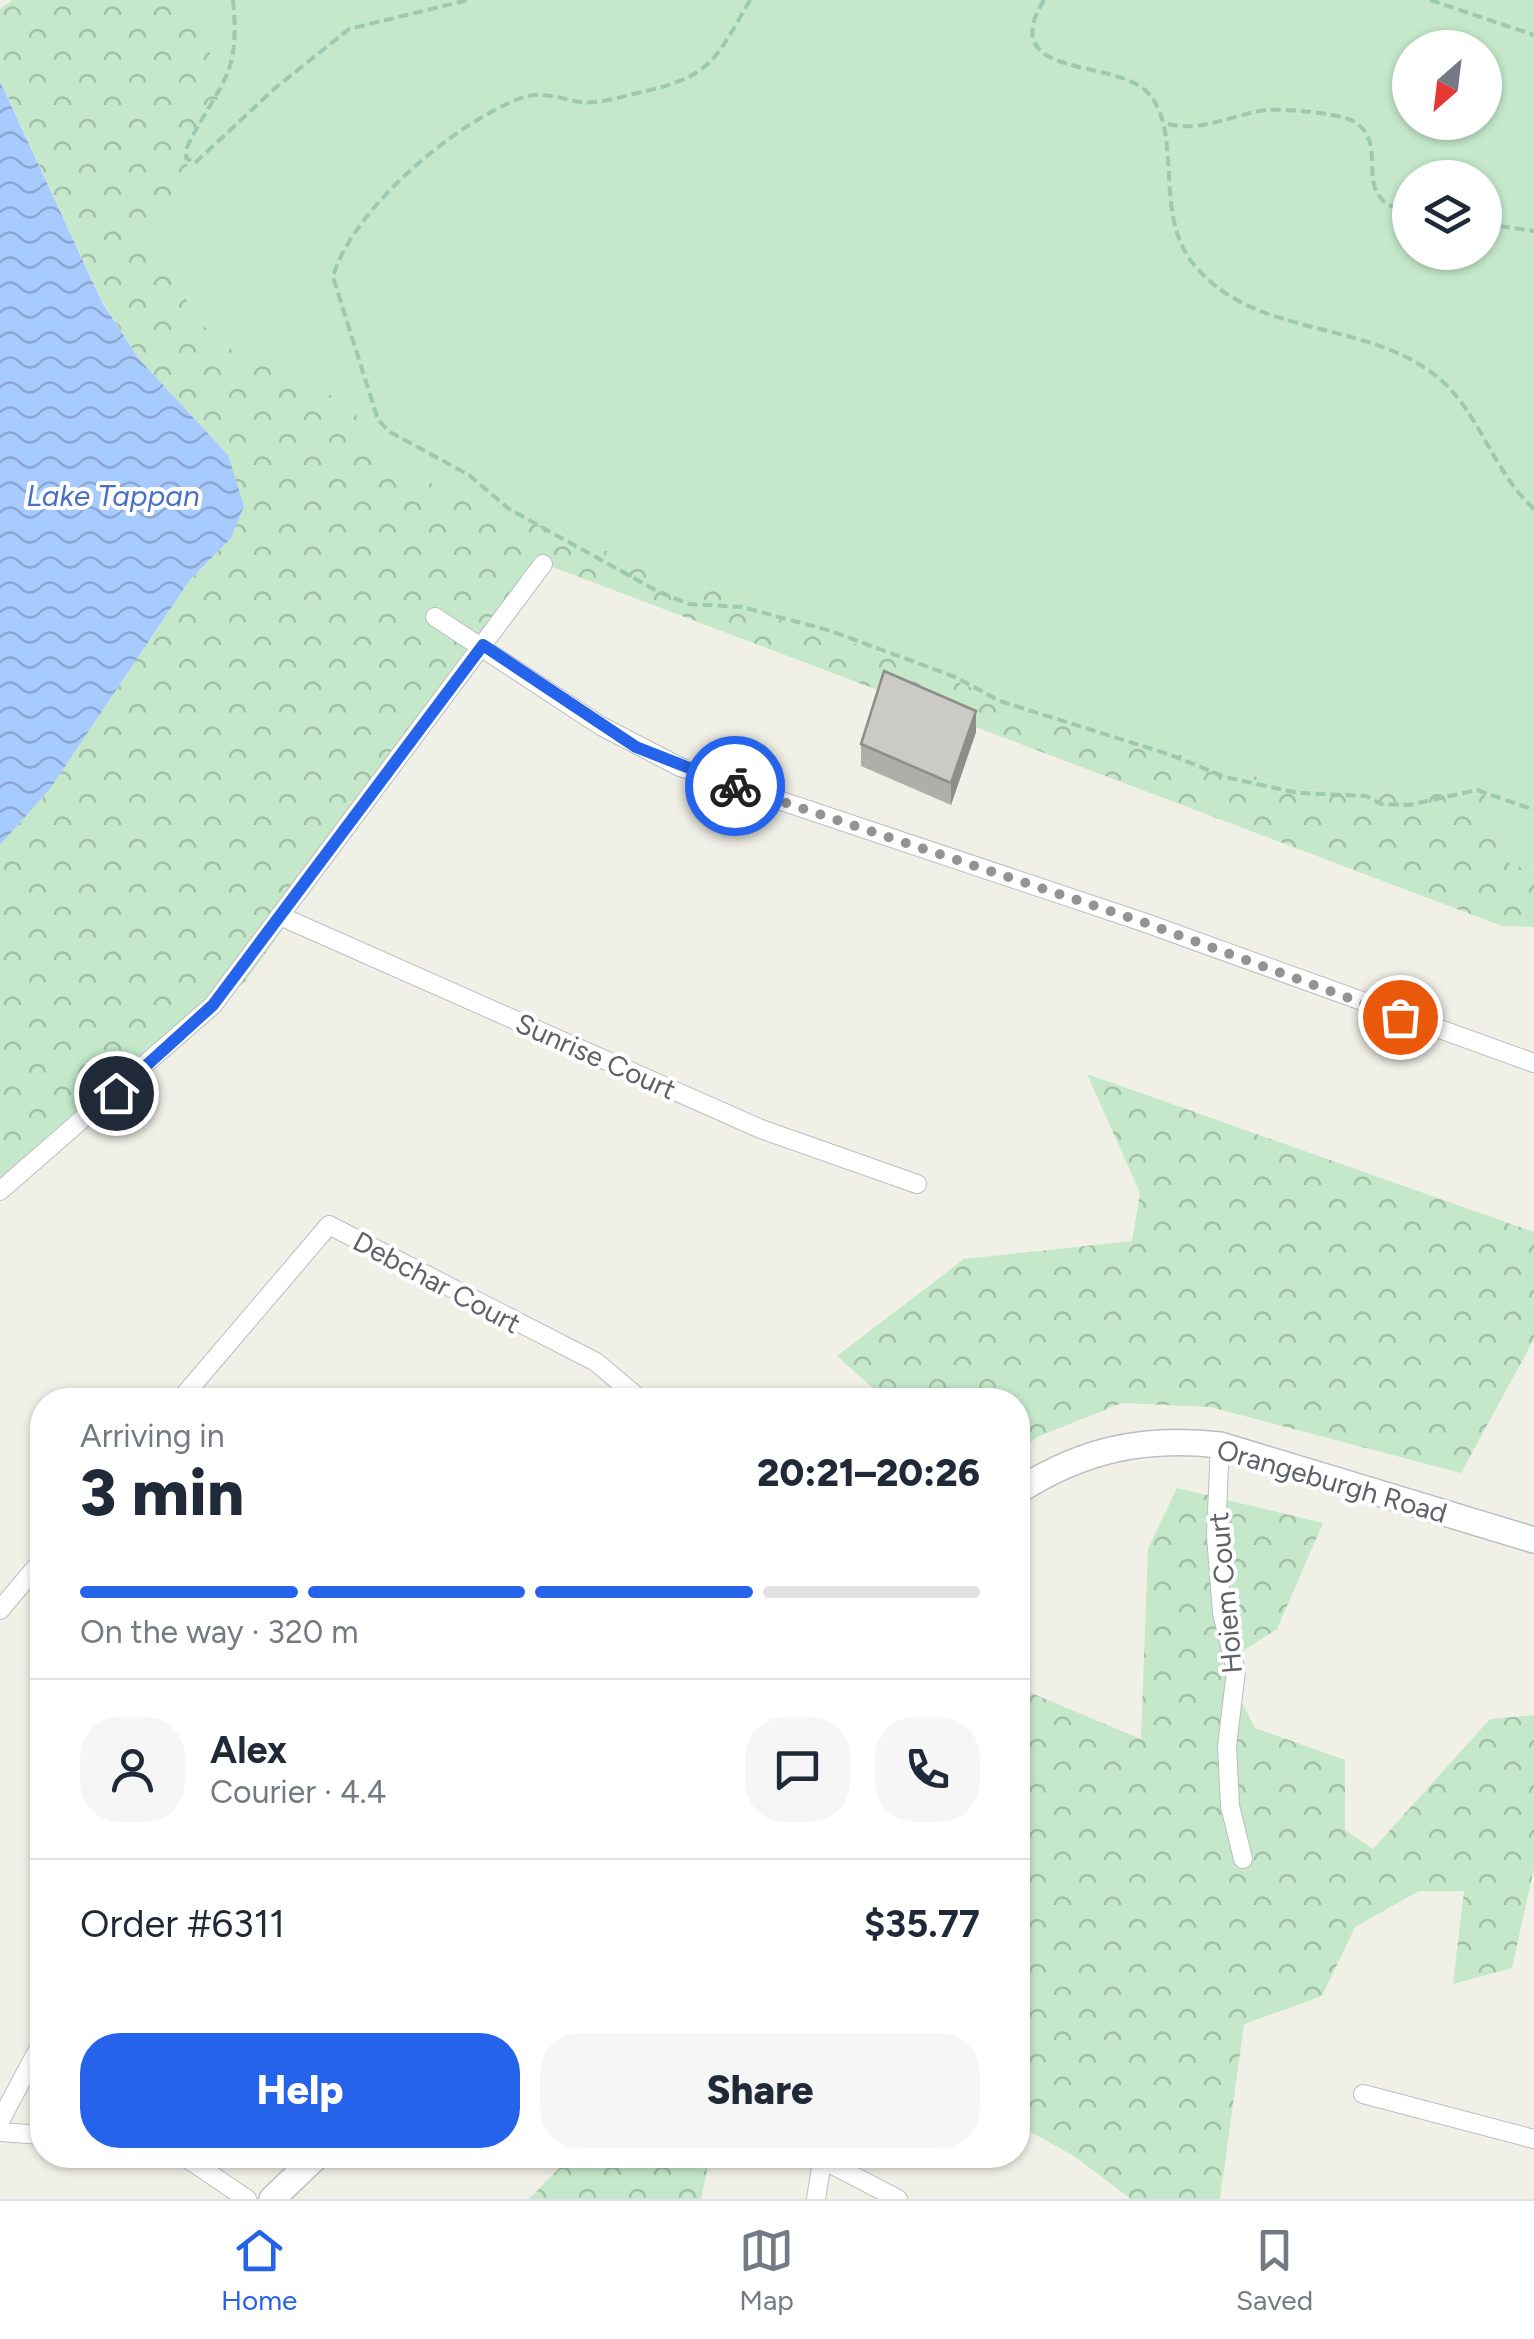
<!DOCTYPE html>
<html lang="en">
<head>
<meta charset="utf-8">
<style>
  :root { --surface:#fff; --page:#f6f6f7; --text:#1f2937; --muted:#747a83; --line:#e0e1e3; --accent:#2563eb }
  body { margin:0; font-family:Figtree,sans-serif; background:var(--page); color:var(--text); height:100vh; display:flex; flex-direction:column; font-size:38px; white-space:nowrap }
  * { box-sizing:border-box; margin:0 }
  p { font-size:32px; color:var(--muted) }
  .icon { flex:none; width:55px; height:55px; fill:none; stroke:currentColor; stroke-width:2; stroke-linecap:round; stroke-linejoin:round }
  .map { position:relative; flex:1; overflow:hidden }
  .drawer { position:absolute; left:30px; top:1388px; width:1000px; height:780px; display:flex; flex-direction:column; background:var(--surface); border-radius:40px; box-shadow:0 2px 8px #0004 }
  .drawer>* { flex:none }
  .needle { width:65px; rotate:208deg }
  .buttons { position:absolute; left:1392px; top:30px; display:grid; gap:20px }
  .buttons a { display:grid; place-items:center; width:110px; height:110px; border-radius:50%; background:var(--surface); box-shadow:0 2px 8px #0004; font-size:50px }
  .pin { position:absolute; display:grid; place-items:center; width:85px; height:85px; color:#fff; margin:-42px; border:5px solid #fff; border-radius:50%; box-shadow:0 2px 10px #0007 }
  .courier { position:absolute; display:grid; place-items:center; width:100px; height:100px; margin:-50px; border:8px solid #2563eb; border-radius:50%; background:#fff; color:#222; box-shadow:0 2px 12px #0007 }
  .headline em { font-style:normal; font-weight:800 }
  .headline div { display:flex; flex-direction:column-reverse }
  .headline { display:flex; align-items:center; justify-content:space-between; height:170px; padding:0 50px }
  h1 { font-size:65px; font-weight:800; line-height:75px }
  .bar { display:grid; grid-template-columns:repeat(4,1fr); gap:15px 10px; align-content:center; height:120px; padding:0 50px }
  .bar i { height:12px; border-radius:8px; background:var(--line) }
  .bar .on { background:var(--accent) }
  .bar p { grid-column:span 4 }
  .line { display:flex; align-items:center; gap:25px; padding:0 50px; border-top:2px solid var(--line) }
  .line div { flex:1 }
  .round { display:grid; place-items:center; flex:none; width:105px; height:105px; border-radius:40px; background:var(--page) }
  .cta { display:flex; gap:20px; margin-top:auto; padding:20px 50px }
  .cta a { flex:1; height:115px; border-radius:40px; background:var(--accent); color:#fff; font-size:40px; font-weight:800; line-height:115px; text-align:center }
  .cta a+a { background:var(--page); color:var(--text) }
  .menu { display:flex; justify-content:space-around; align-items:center; height:140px; border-top:2px solid var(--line); background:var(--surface); font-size:28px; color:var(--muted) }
  .menu a { display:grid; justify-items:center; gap:5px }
  .menu .on { color:var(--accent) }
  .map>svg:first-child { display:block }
</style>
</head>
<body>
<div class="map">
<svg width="1534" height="2199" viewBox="0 0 1534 2199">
  <defs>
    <pattern id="forest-crowns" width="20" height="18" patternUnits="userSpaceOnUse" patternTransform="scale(2.5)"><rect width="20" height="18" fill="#c4e8c9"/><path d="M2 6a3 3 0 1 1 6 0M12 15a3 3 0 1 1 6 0" fill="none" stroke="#a2bfa7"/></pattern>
    <pattern id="water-waves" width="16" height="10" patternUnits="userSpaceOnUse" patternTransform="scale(2.5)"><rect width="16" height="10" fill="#a8cbff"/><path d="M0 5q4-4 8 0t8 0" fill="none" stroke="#8ca8d2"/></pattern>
  </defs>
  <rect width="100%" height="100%" fill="#f0f0e7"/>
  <!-- grass -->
  <path fill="#c4e8c9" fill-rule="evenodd" d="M195,0H1534V872L1510,864L1485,794L1300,789L1059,720L460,496L374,457L351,405L215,342L149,246L221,92ZM1410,48H1485V122H1410ZM1410,178H1485V252H1410Z"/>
  <!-- forest -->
  <g fill="url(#forest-crowns)">
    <polygon points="13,0 195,0 221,92 150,246 215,342 352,405 374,457 460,496 1059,720 1300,789 1485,794 1510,864 1534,872 1534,927 1502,926 542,563 245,982 0,1200 0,845 50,789 189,581 231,538 228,455 139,359 102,301 0,80 0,9"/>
    <polygon points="1087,1074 1534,1232 1534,1339 1461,1473 1210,1407 1122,1403 1037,1437 1018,1454 1018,1400 886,1400 837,1356 964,1259 1132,1241 1140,1193"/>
    <polygon points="1177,1488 1323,1523 1277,1629 1222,1664 1255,1728 1345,1760 1345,1830 1373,1849 1490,1719 1534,1715 1534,1868 1512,1968 1453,1984 1464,1891 1419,1891 1355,1927 1322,1996 1244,2024 1220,2199 1131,2199 1074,2156 1018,2125 1018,1677 1031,1693 1141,1739 1148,1549"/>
    <polygon points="572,2155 701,2155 708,2165 701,2199 529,2199"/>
  </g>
  <!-- water -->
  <polygon fill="url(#water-waves)" points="0,81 102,302 139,359 228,455 244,506 231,538 189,581 50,789 0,845"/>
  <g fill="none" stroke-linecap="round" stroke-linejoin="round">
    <!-- street casing -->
    <g stroke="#bbbdc2" stroke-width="20">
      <g id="street">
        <polyline points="435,617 601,726 680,767 1143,922 1534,1063"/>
        <polyline points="280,916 761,1129 917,1184"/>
        <polyline points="0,1191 213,1005 543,564"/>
        <polyline points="180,1400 329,1225 596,1362 641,1400"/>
        <polyline points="1220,1445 1216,1535 1222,1613 1236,1671 1227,1746 1230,1806 1243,1859"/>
        <polyline points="0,1610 42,1560"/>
        <polyline points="1363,2094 1534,2139"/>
        <polyline points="0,2121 42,2042"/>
        <polyline points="0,2132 42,2135"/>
        <polyline points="182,2155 247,2199"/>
        <polyline points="823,2160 898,2199"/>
        <polyline points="816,2199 823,2155"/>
      </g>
    </g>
    <!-- secondary casing -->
    <g stroke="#bcbec4" stroke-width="28">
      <g id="secondary">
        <path d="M1018,1491C1082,1450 1144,1436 1220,1445L1534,1540"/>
        <polyline points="272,2199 318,2155"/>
      </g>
    </g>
    <!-- path -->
    <g stroke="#9dc9b0" stroke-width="4" stroke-dasharray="10 5" stroke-linecap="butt">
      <path d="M233,0C241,79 219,82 187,147L186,158L195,163L274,89L349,29L468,0"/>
      <path d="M750,0C712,66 710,77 633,94C617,98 597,104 581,102C560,99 543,90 521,98C456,122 352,209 333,277L378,420L390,432L469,475L509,509L659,592L689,604L742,607L831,631L955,677L1000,701L1171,755L1225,777L1298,793L1366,796L1381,804L1409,805L1477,790L1534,810"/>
      <path d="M1044,0C994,81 1118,57 1149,94C1184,135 1152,216 1195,266C1255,338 1363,319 1435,375C1479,409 1492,471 1534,509"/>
      <polyline points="1430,0 1534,35"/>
      <path d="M1168,124C1199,132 1229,117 1259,111C1276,107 1335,113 1351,120C1396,142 1343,200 1410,212"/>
      <polyline points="1485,224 1534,231"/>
    </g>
    <!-- street -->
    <use href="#street" stroke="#fff" stroke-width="18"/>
    <!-- secondary -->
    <use href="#secondary" stroke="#fff" stroke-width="25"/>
  </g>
  <!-- wall -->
  <polygon fill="#afaea9" points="976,732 951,805 861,766 861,744"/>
  <!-- shaded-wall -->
  <polygon fill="#8f8d89" points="976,711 976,732 951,805 951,783"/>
  <!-- building -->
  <polygon fill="#cccac4" stroke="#8f8d89" stroke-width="2.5" points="884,671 976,711 951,783 861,744"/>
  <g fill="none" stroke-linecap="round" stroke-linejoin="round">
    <!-- done -->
    <polyline stroke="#919394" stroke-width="10" stroke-dasharray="0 18" points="735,786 1143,922 1400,1017"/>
    <!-- route -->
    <polyline stroke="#2563eb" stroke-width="12" points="116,1093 213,1005 483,645 636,747 735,786"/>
  </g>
  <g text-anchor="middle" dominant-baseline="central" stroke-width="8" stroke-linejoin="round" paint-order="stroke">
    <!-- street labels -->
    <g font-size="28" fill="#5e6167" stroke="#fff">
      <text transform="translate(596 1056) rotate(24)">Sunrise Court</text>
      <text transform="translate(437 1282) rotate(28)">Debchar Court</text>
      <text transform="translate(1332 1481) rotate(16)">Orangeburgh Road</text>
      <text transform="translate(1225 1593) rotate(-95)">Hoiem Court</text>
    </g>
    <!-- water labels -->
    <g font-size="30" font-style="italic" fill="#4871c5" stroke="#fff">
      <text x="113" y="495">Lake Tappan</text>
    </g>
  </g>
</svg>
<div class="buttons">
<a><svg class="needle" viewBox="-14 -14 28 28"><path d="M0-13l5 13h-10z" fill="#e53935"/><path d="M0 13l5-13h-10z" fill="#747a83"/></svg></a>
<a><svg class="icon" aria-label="layers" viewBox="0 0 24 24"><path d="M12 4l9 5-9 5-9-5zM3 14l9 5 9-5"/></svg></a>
</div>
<div class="pin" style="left:1400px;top:1017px;background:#ea580c"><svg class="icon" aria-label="bag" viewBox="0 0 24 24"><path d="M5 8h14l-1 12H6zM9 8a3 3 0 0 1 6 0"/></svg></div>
<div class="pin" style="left:116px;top:1093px;background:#1f2937"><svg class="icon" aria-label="home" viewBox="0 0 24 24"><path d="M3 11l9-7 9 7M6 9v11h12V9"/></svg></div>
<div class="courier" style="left:735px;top:786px"><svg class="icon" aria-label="bike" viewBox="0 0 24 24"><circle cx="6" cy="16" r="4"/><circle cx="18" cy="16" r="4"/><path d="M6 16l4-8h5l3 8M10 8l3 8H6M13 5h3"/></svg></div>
<section class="drawer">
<div class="headline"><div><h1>3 min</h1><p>Arriving in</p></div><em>20:21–20:26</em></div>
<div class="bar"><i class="on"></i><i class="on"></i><i class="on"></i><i></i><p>On the way · 320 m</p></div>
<div class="line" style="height:180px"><a class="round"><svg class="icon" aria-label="person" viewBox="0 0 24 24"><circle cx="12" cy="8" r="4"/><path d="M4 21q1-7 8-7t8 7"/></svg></a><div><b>Alex</b><p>Courier · 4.4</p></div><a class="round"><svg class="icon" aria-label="chat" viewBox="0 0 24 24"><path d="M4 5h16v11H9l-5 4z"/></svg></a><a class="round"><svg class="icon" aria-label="phone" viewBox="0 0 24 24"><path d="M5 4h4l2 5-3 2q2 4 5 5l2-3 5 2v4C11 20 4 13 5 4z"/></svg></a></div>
<div class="line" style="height:130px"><div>Order #6311</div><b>$35.77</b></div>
<div class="cta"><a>Help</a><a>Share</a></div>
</section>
</div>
<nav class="menu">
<a class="on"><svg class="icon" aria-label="home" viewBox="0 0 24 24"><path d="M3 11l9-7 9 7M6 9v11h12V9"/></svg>Home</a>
<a><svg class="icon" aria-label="map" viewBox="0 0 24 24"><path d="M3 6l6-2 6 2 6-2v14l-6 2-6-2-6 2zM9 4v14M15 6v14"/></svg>Map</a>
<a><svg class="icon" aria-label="saved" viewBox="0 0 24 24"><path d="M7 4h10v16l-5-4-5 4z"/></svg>Saved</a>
</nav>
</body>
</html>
